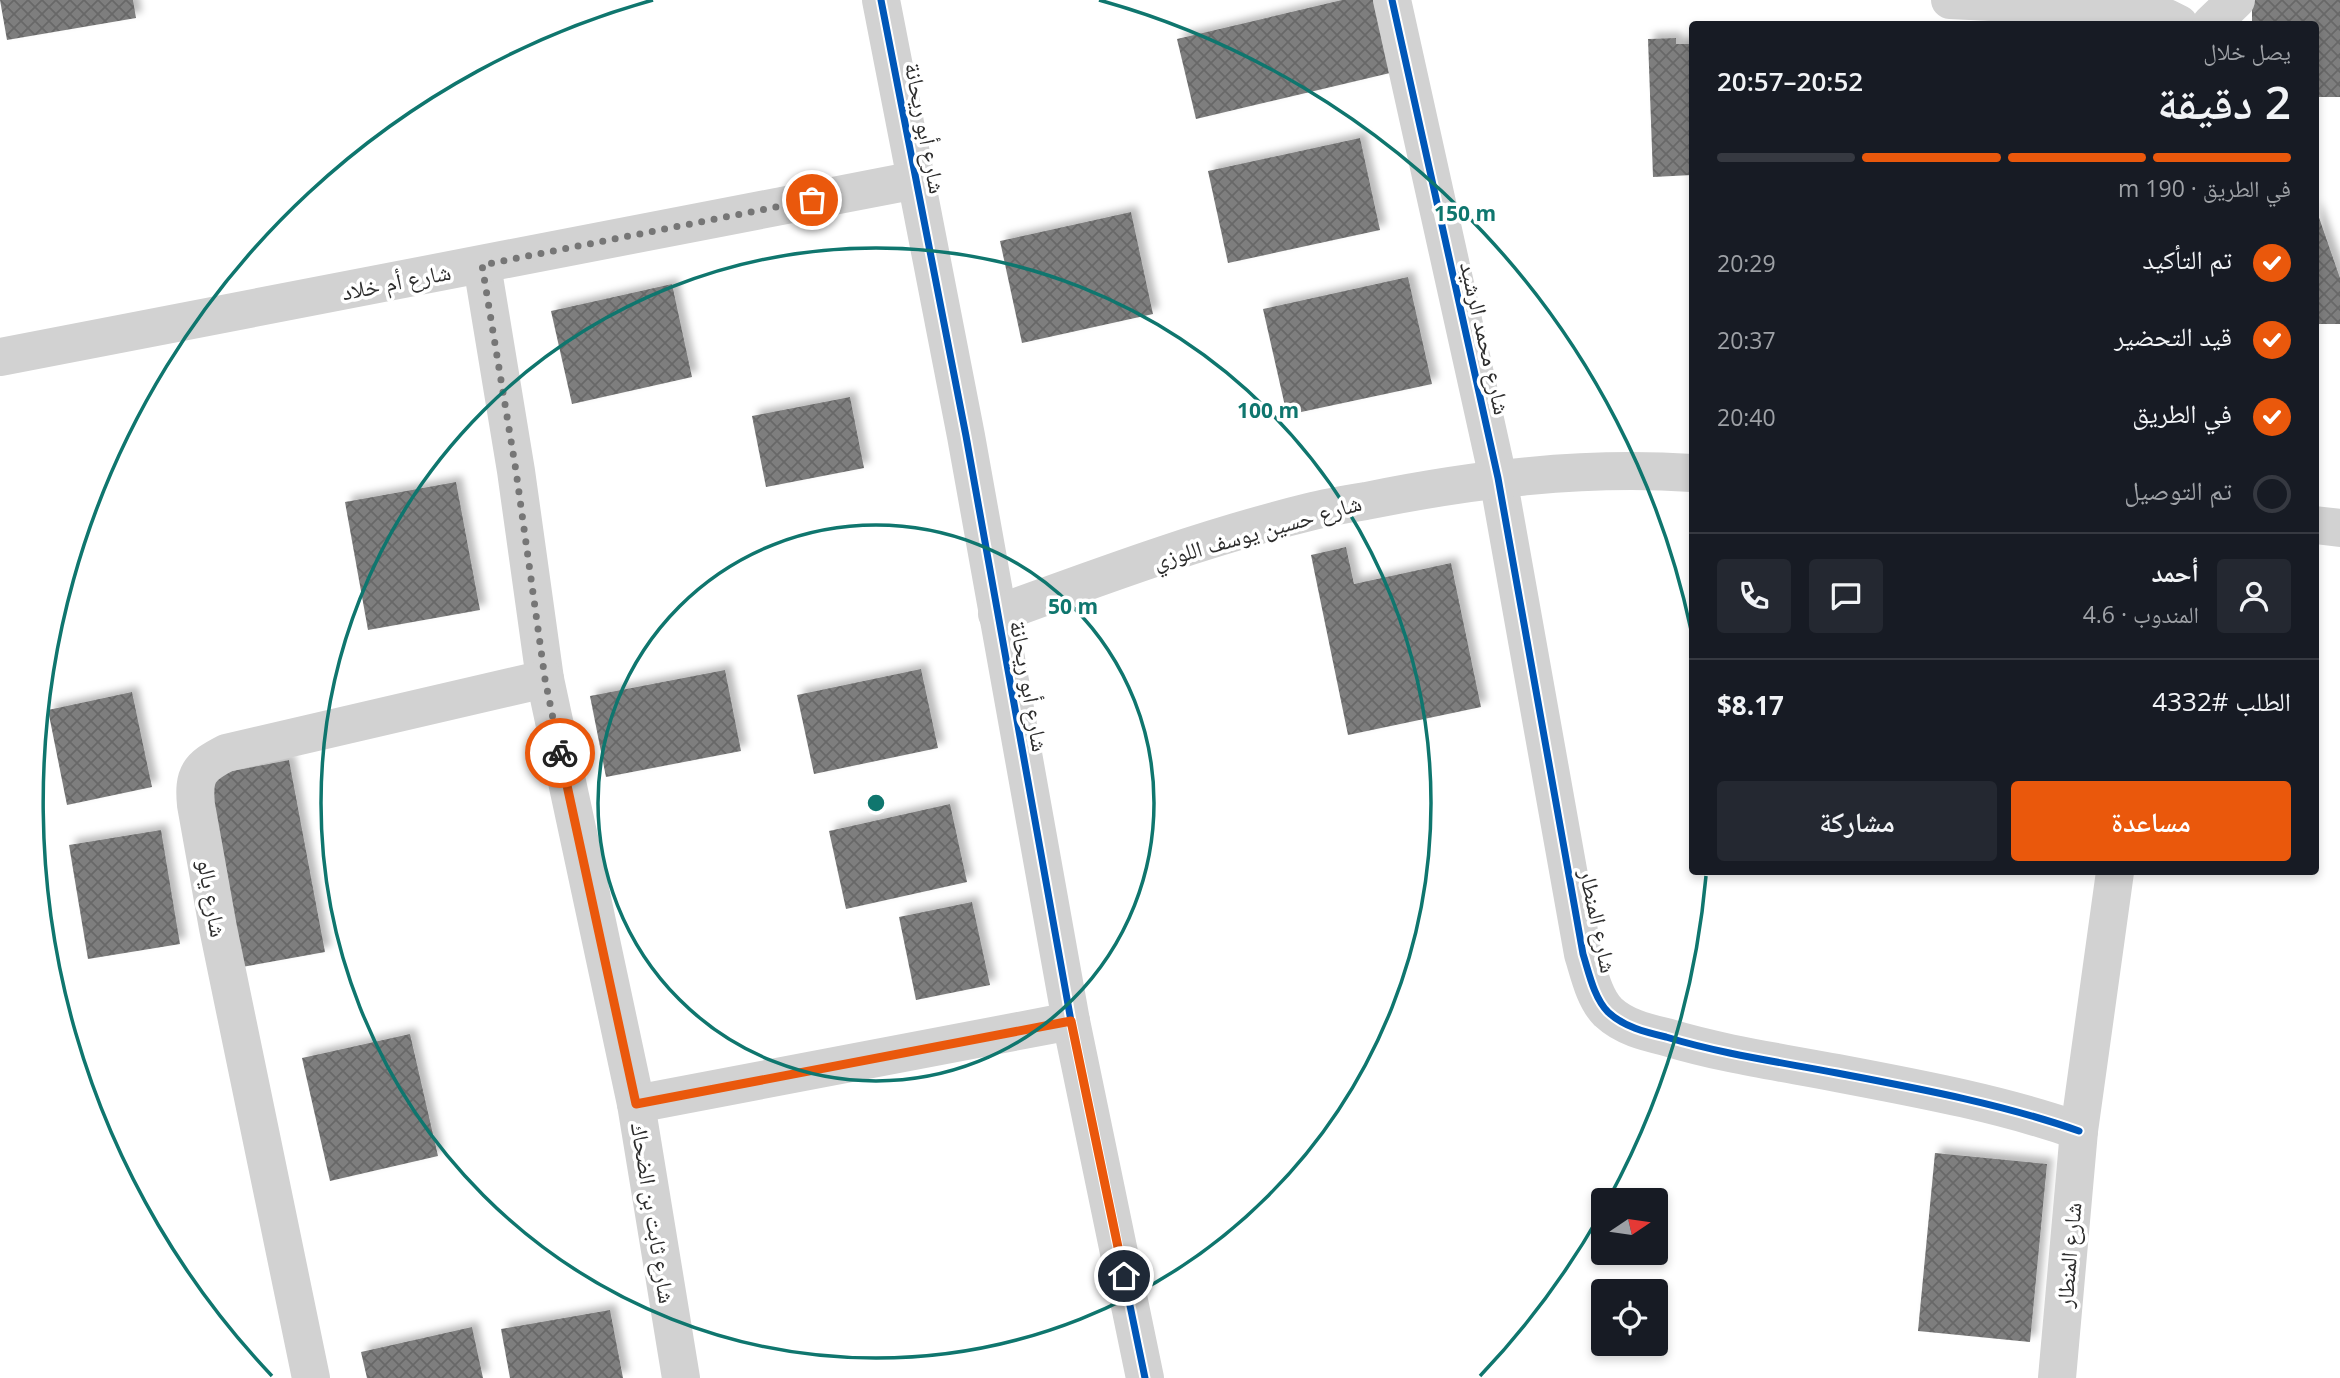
<!DOCTYPE html>
<html lang="ar">
<head>
<meta charset="utf-8">
<style>
  :root { --surface:#171b24; --page:#242831; --text:#f1f3f6; --muted:#9ea1a6; --line:#363941; --accent:#ea580c }
  body { margin:0; font-family:"Open Sans","Noto Naskh Arabic",sans-serif; background:var(--page); color:var(--text); direction:rtl; height:100vh; display:flex; flex-direction:column; font-size:26px; white-space:nowrap }
  * { box-sizing:border-box; margin:0 }
  p { font-size:23px; color:var(--muted) }
  .icon { flex:none; width:38px; height:38px; fill:none; stroke:currentColor; stroke-width:2; stroke-linecap:round; stroke-linejoin:round }
  .map { position:relative; flex:1; overflow:hidden; direction:ltr }
  .drawer { position:absolute; left:1689px; top:21px; width:630px; height:854px; display:flex; flex-direction:column; background:var(--surface); border-radius:7px; box-shadow:0 4px 10px #0003; direction:rtl }
  .drawer>* { flex:none }
  .needle { width:46px; rotate:77deg }
  .buttons { position:absolute; left:1591px; top:1188px; display:grid; gap:14px }
  .buttons a { display:grid; place-items:center; width:77px; height:77px; border-radius:7px; background:var(--surface); box-shadow:0 4px 10px #0003; font-size:35px }
  .pin { position:absolute; display:grid; place-items:center; width:60px; height:60px; color:#fff; margin:-30px; border:4px solid #fff; border-radius:50%; box-shadow:0 2px 7px #0007 }
  .courier { position:absolute; display:grid; place-items:center; width:70px; height:70px; margin:-35px; border:5px solid #ea580c; border-radius:50%; background:#fff; color:#222; box-shadow:0 2px 9px #0007 }
  .head em { font-style:normal; font-weight:600 }
  .head div { display:flex; flex-direction:column-reverse }
  .head { display:flex; align-items:center; justify-content:space-between; height:119px; padding:0 28px }
  h1 { font-size:46px; font-weight:600; line-height:52px }
  .bar { display:grid; grid-template-columns:repeat(4,1fr); gap:10px 7px; align-content:center; height:84px; padding:0 28px }
  .bar i { height:9px; border-radius:5px; background:var(--line) }
  .bar .current { background:var(--accent) }
  .bar p { grid-column:span 4 }
  .line { display:flex; align-items:center; gap:18px; padding:0 28px; border-top:2px solid var(--line) }
  .line div { flex:1 }
  .round { display:grid; place-items:center; flex:none; width:74px; height:74px; border-radius:7px; background:var(--page) }
  ol { padding:0 28px; list-style:none }
  li { display:flex; align-items:center; gap:21px; height:77px }
  li p { margin-inline-start:auto }
  li .icon { padding:7px; border-radius:50%; background:var(--accent); color:#fff; stroke-width:4 }
  li:last-child { color:var(--muted) }
  li i { width:38px; height:38px; border:4px solid var(--line); border-radius:50% }
  .action { display:flex; gap:14px; margin-top:auto; padding:14px 28px }
  .action a { flex:1; height:80px; border-radius:7px; background:var(--accent); color:#fff; font-size:28px; font-weight:600; line-height:80px; text-align:center }
  .action a+a { background:var(--page); color:var(--text) }
  .map>svg:first-child { display:block }
</style>
</head>
<body>
<div class="map">
<svg width="2340" height="1378" viewBox="0 0 2340 1378">
  <defs>
    <pattern id="building-cross-hatch" width="8" height="8" patternUnits="userSpaceOnUse" patternTransform="scale(1.75)"><rect width="8" height="8" fill="#7e7e7e"/><path d="M0 0l8 8M0 8l8-8" fill="none" stroke="#686868"/></pattern>
    <filter id="shadow"><feDropShadow dx="6" dy="-6" stdDeviation="3.5" flood-color="#0004"/></filter>
  </defs>
  <rect width="100%" height="100%" fill="#fff"/>
  <!-- building -->
  <g fill="url(#building-cross-hatch)" filter="url(#shadow)">
    <polygon points="0,0 133,0 136,18 7,40"/>
    <polygon points="1342,0 1373,0 1390,73 1196,119 1177,39"/>
    <polygon points="2252,0 2340,0 2340,97 2315,97 2315,24 2252,24"/>
    <polygon points="1676,38 1676,44 1692,44 1692,175 1653,177 1648,39"/>
    <polygon points="1360,138 1380,230 1228,263 1208,171"/>
    <polygon points="2315,206 2340,278 2340,324 2315,324"/>
    <polygon points="1131,212 1153,314 1022,343 1000,241"/>
    <polygon points="1408,277 1432,384 1287,415 1263,309"/>
    <polygon points="672,284 692,377 572,404 551,311"/>
    <polygon points="850,397 864,468 766,487 752,416"/>
    <polygon points="456,482 480,610 368,630 345,502"/>
    <polygon points="1346,547 1354,584 1451,563 1481,707 1348,735 1311,555"/>
    <polygon points="921,669 938,748 814,774 797,695"/>
    <polygon points="725,670 741,751 606,777 590,696"/>
    <polygon points="132,692 152,787 67,805 48,710"/>
    <polygon points="289,760 325,952 242,967 206,776"/>
    <polygon points="950,804 967,882 846,909 829,831"/>
    <polygon points="161,830 180,944 88,959 69,845"/>
    <polygon points="972,902 990,985 916,1000 899,917"/>
    <polygon points="410,1034 438,1156 330,1181 302,1058"/>
    <polygon points="1935,1153 2047,1164 2030,1342 1918,1331"/>
    <polygon points="610,1310 623,1378 510,1378 501,1329"/>
    <polygon points="472,1327 483,1378 367,1378 361,1352"/>
  </g>
  <g fill="none" stroke-linecap="round" stroke-linejoin="round">
    <!-- minor -->
    <g stroke="#d2d2d2" stroke-width="38">
      <polyline points="881,0 966,436 1071,1021 1145,1378"/>
      <path d="M1392,0L1498,478L1583,954C1589,973 1594,998 1608,1012C1624,1027 1645,1032 1666,1037C1722,1054 1779,1062 1837,1073C1916,1088 2003,1104 2079,1131"/>
      <polyline points="1950,0 2129,9 2167,18 2179,24"/>
      <polyline points="2211,24 2236,0"/>
      <polyline points="482,265 516,471 545,679 636,1104 681,1378"/>
      <polyline points="0,357 916,180"/>
      <polyline points="2315,525 2340,528"/>
      <path d="M997,614C1099,577 1203,538 1309,512C1328,507 1347,504 1366,501C1474,479 1582,466 1692,473"/>
      <polyline points="636,1104 1071,1021"/>
      <path d="M311,1378L218,928L196,805C193,774 199,767 226,753L545,679"/>
      <polyline points="2057,1378 2079,1131 2115,872"/>
    </g>
    <!-- cycleway casing -->
    <g stroke="#fff" stroke-width="11">
      <g id="cycleway">
        <polyline points="881,0 966,436 1071,1021 1145,1378"/>
        <path d="M1392,0L1498,478L1583,954C1589,973 1594,998 1608,1012C1624,1027 1645,1032 1666,1037C1722,1054 1779,1062 1837,1073C1916,1088 2003,1104 2079,1131"/>
      </g>
    </g>
    <!-- cycleway -->
    <use href="#cycleway" stroke="#0057b8" stroke-width="7"/>
  </g>
  <g fill="none" stroke-linecap="round" stroke-linejoin="round">
    <!-- done -->
    <polyline stroke="#767676" stroke-width="7" stroke-dasharray="0 12.6" points="560,753 545,679 516,471 482,265 812,200"/>
    <!-- route -->
    <polyline stroke="#ea580c" stroke-width="9" points="560,753 636,1104 1071,1021 1124,1276"/>
  </g>
  <!-- distance rings -->
  <g fill="none" stroke="#0f766e" stroke-width="3.5">
    <circle cx="876" cy="803" r="278"/>
    <circle cx="876" cy="803" r="555"/>
    <path d="M1706 876A833 833 0 0 1 1608 1200M1601 1213A833 833 0 0 1 1480 1376M272 1376A833 833 0 0 1 653 0M1099 0A833 833 0 0 1 1691 630"/>
  </g>
  <g text-anchor="middle" dominant-baseline="central" stroke-width="7" stroke-linejoin="round" paint-order="stroke">
    <!-- street labels -->
    <g font-size="23" fill="#2d2d2d" stroke="#fff">
      <text transform="translate(926 128) rotate(79)">شارع أبو ريحانة</text>
      <text transform="translate(396 281) rotate(-11)">شارع أم خلاد</text>
      <text transform="translate(1486 338) rotate(77)">شارع محمد الرشيد</text>
      <text transform="translate(1257 531) rotate(-16)">شارع حسين يوسف اللوزي</text>
      <text transform="translate(1030 686) rotate(80)">شارع أبو ريحانة</text>
      <text transform="translate(213 898) rotate(80)">شارع يالو</text>
      <text transform="translate(1599 921) rotate(78)">شارع المنطار</text>
      <text transform="translate(654 1213) rotate(81)">شارع ثابت بن الضحاك</text>
      <text transform="translate(2068 1255) rotate(-85)">شارع المنطار</text>
    </g>
  </g>
  <circle cx="876" cy="803" r="10" fill="#0f766e" stroke="#fff" stroke-width="3.5"/>
  <g font-size="21" text-anchor="middle" font-weight="bold" fill="#0f766e" stroke="#fff" stroke-width="7" stroke-linejoin="round" paint-order="stroke">
    <text x="1465" y="221">150 m</text>
    <text x="1268" y="418">100 m</text>
    <text x="1073" y="614">50 m</text>
  </g>
</svg>
<div class="buttons">
<a><svg class="needle" viewBox="-14 -14 28 28"><path d="M0-13l5 13h-10z" fill="#e53935"/><path d="M0 13l5-13h-10z" fill="#9ea1a6"/></svg></a>
<a><svg class="icon" aria-label="locate" viewBox="0 0 24 24"><circle cx="12" cy="12" r="6"/><path d="M12 2v4M12 18v4M2 12h4M18 12h4"/></svg></a>
</div>
<div class="pin" style="left:812px;top:200px;background:#ea580c"><svg class="icon" aria-label="bag" viewBox="0 0 24 24"><path d="M5 8h14l-1 12H6zM9 8a3 3 0 0 1 6 0"/></svg></div>
<div class="pin" style="left:1124px;top:1276px;background:#1f2937"><svg class="icon" aria-label="home" viewBox="0 0 24 24"><path d="M3 11l9-7 9 7M6 9v11h12V9"/></svg></div>
<div class="courier" style="left:560px;top:753px"><svg class="icon" aria-label="bike" viewBox="0 0 24 24"><circle cx="6" cy="16" r="4"/><circle cx="18" cy="16" r="4"/><path d="M6 16l4-8h5l3 8M10 8l3 8H6M13 5h3"/></svg></div>
<section class="drawer">
<div class="head"><div><h1>2 دقيقة</h1><p>يصل خلال</p></div><em>20:52–20:57</em></div>
<div class="bar"><i class="current"></i><i class="current"></i><i class="current"></i><i></i><p>في الطريق · 190 m</p></div>
<ol>
<li><svg class="icon" aria-label="check" viewBox="0 0 24 24"><path d="M5 12l5 5 9-10"/></svg>تم التأكيد<p>20:29</p></li>
<li><svg class="icon" aria-label="check" viewBox="0 0 24 24"><path d="M5 12l5 5 9-10"/></svg>قيد التحضير<p>20:37</p></li>
<li><svg class="icon" aria-label="check" viewBox="0 0 24 24"><path d="M5 12l5 5 9-10"/></svg>في الطريق<p>20:40</p></li>
<li><i></i>تم التوصيل</li>
</ol>
<div class="line" style="height:126px"><a class="round"><svg class="icon" aria-label="person" viewBox="0 0 24 24"><circle cx="12" cy="8" r="4"/><path d="M4 21q1-7 8-7t8 7"/></svg></a><div><b>أحمد</b><p>المندوب · 4.6</p></div><a class="round"><svg class="icon" aria-label="chat" viewBox="0 0 24 24"><path d="M4 5h16v11H9l-5 4z"/></svg></a><a class="round"><svg class="icon" aria-label="phone" viewBox="0 0 24 24"><path d="M5 4h4l2 5-3 2q2 4 5 5l2-3 5 2v4C11 20 4 13 5 4z"/></svg></a></div>
<div class="line" style="height:91px"><div>الطلب #4332</div><b>$8.17</b></div>
<div class="action"><a>مساعدة</a><a>مشاركة</a></div>
</section>
</div>
</body>
</html>
